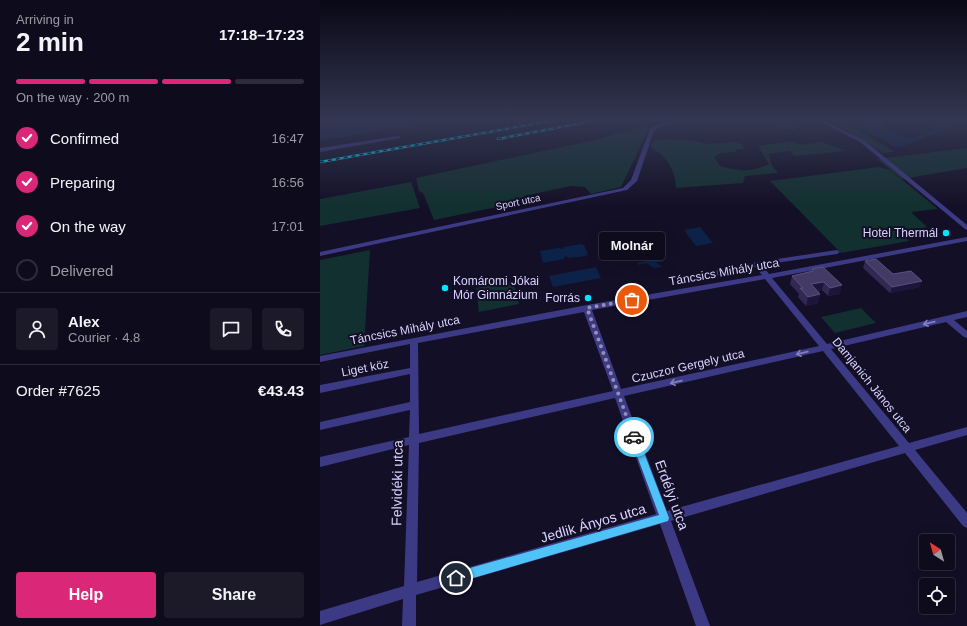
<!DOCTYPE html>
<html lang="en">
<head>
<meta charset="utf-8">
<style>
  :root { --surface:#0e0b1c; --page:#1c1929; --text:#f1f3f6; --muted:#9b9ba3; --line:#2e2b3b; --accent:#db2777 }
  body { margin:0; font-family:Helvetica,sans-serif; background:var(--page); color:var(--text); height:100vh; display:flex; flex-direction:column; font-size:15px; white-space:nowrap }
  * { box-sizing:border-box; margin:0 }
  p { font-size:13px; color:var(--muted) }
  .icon { flex:none; width:22px; height:22px; fill:none; stroke:currentColor; stroke-width:2; stroke-linecap:round; stroke-linejoin:round }
  .map { position:relative; flex:1; overflow:hidden }
  .drawer { display:flex; flex-direction:column; background:var(--surface); width:320px }
  .drawer>* { flex:none }
  .needle { width:26px; rotate:323deg }
  .tools { position:absolute; left:599px; top:534px; display:grid; gap:8px }
  .tools a { display:grid; place-items:center; width:36px; height:36px; border-radius:4px; background:var(--surface); box-shadow:0 4px 16px #0002,0 0 0 1px var(--line); font-size:20px }
  .pin { position:absolute; display:grid; place-items:center; width:34px; height:34px; color:#fff; margin:-17px; border:2px solid #fff; border-radius:50%; box-shadow:0 1px 4px #0007 }
  .courier { position:absolute; display:grid; place-items:center; width:40px; height:40px; margin:-20px; border:3px solid #4fc3f7; border-radius:50%; background:#fff; color:#222; box-shadow:0 1px 5px #0007 }
  .bubble { position:absolute; height:28px; border-radius:4px; background:var(--surface); box-shadow:0 4px 16px #0002,0 0 0 1px var(--line); font-size:13px; font-weight:700; line-height:28px; text-align:center }
  .headline em { font-style:normal; font-weight:700 }
  .headline div { display:flex; flex-direction:column-reverse }
  .headline { display:flex; align-items:center; justify-content:space-between; height:68px; padding:0 16px }
  h1 { font-size:26px; font-weight:700; line-height:30px }
  .bar { display:grid; grid-template-columns:repeat(4,1fr); gap:6px 4px; align-content:center; height:48px; padding:0 16px }
  .bar i { height:5px; border-radius:3px; background:var(--line) }
  .bar .on { background:var(--accent) }
  .bar p { grid-column:span 4 }
  .line { display:flex; align-items:center; gap:10px; padding:0 16px; border-top:1px solid var(--line) }
  .line div { flex:1 }
  .round { display:grid; place-items:center; flex:none; width:42px; height:42px; border-radius:4px; background:var(--page) }
  ol { padding:0 16px; list-style:none }
  li { display:flex; align-items:center; gap:12px; height:44px }
  li p { margin-inline-start:auto }
  li .icon { padding:4px; border-radius:50%; background:var(--accent); color:#fff; stroke-width:4 }
  li:last-child { color:var(--muted) }
  li i { width:22px; height:22px; border:2px solid var(--line); border-radius:50% }
  .button { display:flex; gap:8px; margin-top:auto; padding:8px 16px }
  .button a { flex:1; height:46px; border-radius:4px; background:var(--accent); color:#fff; font-size:16px; font-weight:700; line-height:46px; text-align:center }
  .button a+a { background:var(--page); color:var(--text) }
  main { display:flex; flex:1; min-height:0 }
  .map>svg:first-child { display:block }
</style>
</head>
<body>
<main>
<section class="drawer">
<div class="headline"><div><h1>2 min</h1><p>Arriving in</p></div><em>17:18–17:23</em></div>
<div class="bar"><i class="on"></i><i class="on"></i><i class="on"></i><i></i><p>On the way · 200 m</p></div>
<ol>
<li><svg class="icon" aria-label="check" viewBox="0 0 24 24"><path d="M5 12l5 5 9-10"/></svg>Confirmed<p>16:47</p></li>
<li><svg class="icon" aria-label="check" viewBox="0 0 24 24"><path d="M5 12l5 5 9-10"/></svg>Preparing<p>16:56</p></li>
<li><svg class="icon" aria-label="check" viewBox="0 0 24 24"><path d="M5 12l5 5 9-10"/></svg>On the way<p>17:01</p></li>
<li><i></i>Delivered</li>
</ol>
<div class="line" style="height:72px"><a class="round"><svg class="icon" aria-label="person" viewBox="0 0 24 24"><circle cx="12" cy="8" r="4"/><path d="M4 21q1-7 8-7t8 7"/></svg></a><div><b>Alex</b><p>Courier · 4.8</p></div><a class="round"><svg class="icon" aria-label="chat" viewBox="0 0 24 24"><path d="M4 5h16v11H9l-5 4z"/></svg></a><a class="round"><svg class="icon" aria-label="phone" viewBox="0 0 24 24"><path d="M5 4h4l2 5-3 2q2 4 5 5l2-3 5 2v4C11 20 4 13 5 4z"/></svg></a></div>
<div class="line" style="height:52px"><div>Order #7625</div><b>€43.43</b></div>
<div class="button"><a>Help</a><a>Share</a></div>
</section>
<div class="map">
<svg width="647" height="626" viewBox="0 0 647 626">
  <rect width="100%" height="100%" fill="#130f26"/>
  <!-- green -->
  <g fill="#12302f">
    <polygon points="448,120 463,120 476,126 476,129 474,130 458,128 444,121"/>
    <polygon points="508,120 516,120 525,123 575,152 562,153 545,141"/>
    <polygon points="324,126 329,128 301,187 271,194 265,187 251,186 204,196 205,199 178,204 177,207 114,220 103,193 99,191 96,178 275,140"/>
    <path d="M342,139L371,140L387,144L413,142L421,144L425,149H417L415,152L401,153L394,157L400,166C420,171 429,173 449,164L438,146L473,141L479,145L501,142L527,151L475,156L469,151L449,154L451,164L458,173L425,176L423,183L356,188C356,173 347,155 332,149L331,143L335,140Z"/>
    <polygon points="647,148 647,168 582,179 557,159"/>
    <polygon points="559,167 570,170 618,209 591,212 607,227 580,233 589,241 521,253 450,181"/>
    <polygon points="91,182 100,208 0,226 0,199"/>
    <polygon points="50,250 44,346 0,355 0,260"/>
    <polygon points="193,281 199,304 159,312 156,288"/>
    <polygon points="541,308 556,323 515,333 501,317"/>
  </g>
  <!-- water -->
  <g fill="#0c2248">
    <polygon points="0,120 140,120 0,140"/>
    <polygon points="527,120 562,120 567,121 564,127 588,139 614,130 606,124 627,120 647,120 647,122 578,148"/>
    <polygon points="380,227 393,243 376,246 364,230"/>
    <polygon points="260,244 264,245 268,254 266,256 249,258 245,256 244,259 223,263 220,251 238,248 243,249 244,247"/>
    <polygon points="327,251 332,252 334,256 345,259 343,262 336,262 342,267 334,268 326,263 319,265 317,263 329,260 323,255"/>
    <polygon points="276,267 281,278 233,287 229,276"/>
  </g>
  <g fill="none" stroke-linecap="round" stroke-linejoin="round">
    <!-- stream -->
    <polyline stroke="#0c2248" stroke-width="1.5" points="519,120 532,125"/>
    <!-- minor -->
    <g fill="#3d3a85" fill-rule="evenodd">
      <polygon points="357,120 363,120 340,127 334,131 317,181 307,190 0,256 0,252 303,188 311,180 330,129 336,125"/>
      <polygon points="497,120 502,120 544,140 647,225 647,230 645,229 540,142"/>
      <polygon points="78,136 80,137 80,138 0,152 0,148"/>
      <path d="M647,237V241L452,278L507,344L647,311V317L634,320L647,331V338L644,337L626,322L511,349L589,443L647,427V435L595,450L647,513V528L643,526L585,453L351,521L390,626H376L340,524L96,595V626H82L83,599L0,625V611L84,586L89,445L0,467V457L89,437L90,410L0,430V422L90,402V374L0,393V385L90,368V344L0,362V356L267,305L442,275L435,267C425,269 378,282 371,277L375,275L437,262L517,250L520,252L517,254L442,265L449,274ZM445,279L499,346L301,389L272,310ZM264,312L293,391L99,434L98,343ZM503,351L579,446L347,511L304,396ZM295,398L336,514L97,582L99,443Z"/>
    </g>
    <!-- rail casing -->
    <g stroke="#00e5ff" stroke-width="2.5">
      <g id="rail">
        <polyline points="178,139 278,120"/>
        <polyline points="0,162 236,120"/>
      </g>
    </g>
    <!-- rail -->
    <use href="#rail" stroke="#130f26" stroke-width="1.5" stroke-dasharray="4" stroke-linecap="butt"/>
  </g>
  <!-- wall -->
  <g fill="#312854">
    <polygon points="545,261 573,274 600,287 570,293 543,268"/>
    <polygon points="492,269 520,294 508,296 502,290 498,291 500,294 498,303 486,306 478,297 479,294 470,284 472,276 491,271"/>
  </g>
  <!-- shaded-wall -->
  <g fill="#1d163a">
    <polygon points="602,281 600,287 570,293 572,287"/>
    <polygon points="504,282 502,290 489,293 491,284"/>
    <polygon points="522,285 520,294 508,296 510,288"/>
    <polygon points="500,294 498,303 486,306 488,297"/>
  </g>
  <!-- building -->
  <g fill="#433a66" stroke="#5a527e">
    <polygon points="556,259 573,274 591,271 602,281 572,287 545,261"/>
    <polygon points="503,267 522,285 510,288 504,282 491,284 500,294 488,297 480,288 483,288 472,276 493,271 492,269"/>
  </g>
  <!-- one-way arrows -->
  <defs><path id="oneway-shaft" d="M-6 0H5M1.5-3L5.5 0L1.5 3" fill="none" stroke-width="1.6" stroke-linecap="round" stroke-linejoin="round"/></defs>
  <g stroke="#837fbc">
    <use href="#oneway-shaft" transform="translate(609 323) rotate(167)"/>
    <use href="#oneway-shaft" transform="translate(482 353) rotate(167)"/>
    <use href="#oneway-shaft" transform="translate(356 382) rotate(167)"/>
  </g>
  <!-- sky -->
  <linearGradient id="sky" x2="0" y2="1"><stop stop-color="#0a0815"/><stop offset="0.58" stop-color="#333752"/><stop offset="1" stop-color="#333752" stop-opacity="0"/></linearGradient>
  <rect width="647" height="207" fill="url(#sky)"/>
  <!-- route -->
  <polygon fill="#4fc3f7" points="314,433 318,437 349,518 348,521 136,583 132,581 131,578 132,574 136,572 339,515 310,437"/>
  <g fill="none" stroke-linecap="round" stroke-linejoin="round">
    <!-- done -->
    <polyline stroke="#948fb3" stroke-width="4" stroke-dasharray="0 7.2" points="312,300 267,308 314,437"/>
  </g>
  <!-- markers -->
  <g fill="#00e5ff" stroke="#130f26" stroke-width="1.5">
    <circle cx="626" cy="233" r="4"/>
    <circle cx="125" cy="288" r="4"/>
    <circle cx="268" cy="298" r="4"/>
  </g>
  <g text-anchor="middle" dominant-baseline="central" stroke-width="4" stroke-linejoin="round" paint-order="stroke">
    <!-- far-street labels -->
    <g font-size="10" fill="#d9d4ff" stroke="#130f26">
      <text transform="translate(198 202) rotate(-12)">Sport utca</text>
    </g>
    <!-- poi labels -->
    <g font-size="12" fill="#d9d4ff" stroke="#130f26" text-anchor="end">
      <text x="618" y="233">Hotel Thermál</text>
      <text x="133" y="281" text-anchor="start">Komáromi Jókai<tspan x="133" dy="14">Mór Gimnázium</tspan></text>
      <text x="260" y="298">Forrás</text>
    </g>
    <!-- street labels -->
    <g font-size="12" fill="#d9d4ff" stroke="#130f26">
      <text transform="translate(404 272) rotate(-10)">Táncsics Mihály utca</text>
      <text transform="translate(85 330) rotate(-11)">Táncsics Mihály utca</text>
      <text transform="translate(368 366) rotate(-13)">Czuczor Gergely utca</text>
      <text transform="translate(45 368) rotate(-11)">Liget köz</text>
      <text transform="translate(552 385) rotate(51)">Damjanich János utca</text>
    </g>
    <!-- near-street labels -->
    <g font-size="14" fill="#d9d4ff" stroke="#130f26">
      <text transform="translate(77 483) rotate(-89)">Felvidéki utca</text>
      <text transform="translate(352 495) rotate(70)">Erdélyi utca</text>
      <text transform="translate(273 523) rotate(-16)">Jedlik Ányos utca</text>
    </g>
  </g>
</svg>
<div class="tools">
<a><svg class="needle" viewBox="-14 -14 28 28"><path d="M0-13l5 13h-10z" fill="#e53935"/><path d="M0 13l5-13h-10z" fill="#9b9ba3"/></svg></a>
<a><svg class="icon" aria-label="locate" viewBox="0 0 24 24"><circle cx="12" cy="12" r="6"/><path d="M12 2v4M12 18v4M2 12h4M18 12h4"/></svg></a>
</div>
<div class="pin" style="left:312px;top:300px;background:#ea580c"><svg class="icon" aria-label="bag" viewBox="0 0 24 24"><path d="M5 8h14l-1 12H6zM9 8a3 3 0 0 1 6 0"/></svg></div>
<div class="pin" style="left:136px;top:578px;background:#1f2937"><svg class="icon" aria-label="home" viewBox="0 0 24 24"><path d="M3 11l9-7 9 7M6 9v11h12V9"/></svg></div>
<div class="courier" style="left:314px;top:437px"><svg class="icon" aria-label="car" viewBox="0 0 24 24"><path d="M5 17H2v-5l4-1 3-4h7l3 4 3 1v5h-3M9 17h6M6 11h13"/><circle cx="7" cy="17" r="2"/><circle cx="17" cy="17" r="2"/></svg></div>
<div class="bubble" style="left:279px;top:232px;width:66px">Molnár</div>
</div>
</main>
</body>
</html>
